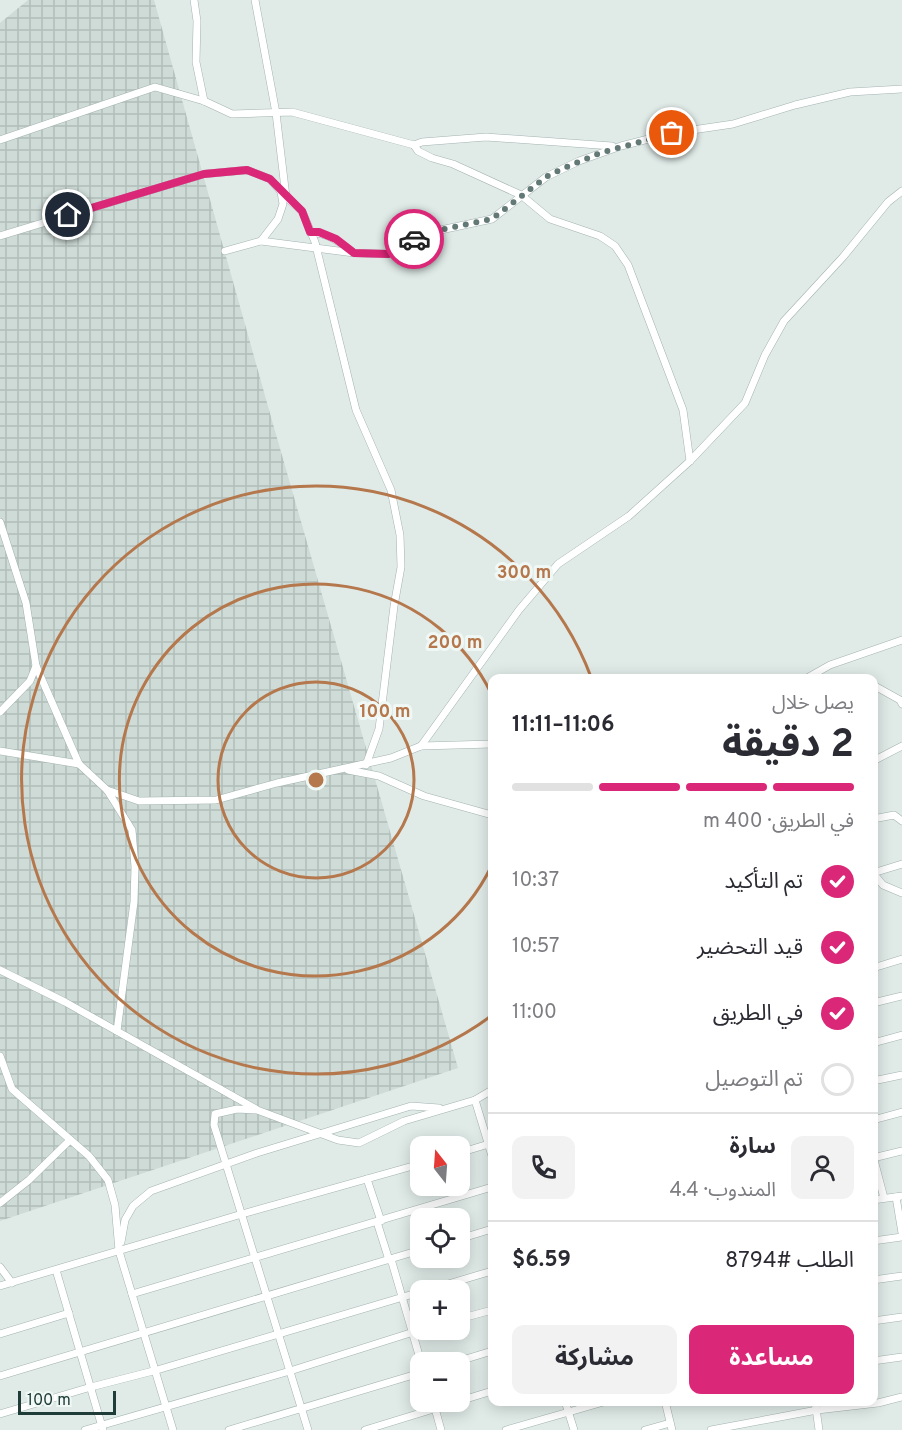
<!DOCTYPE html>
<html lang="ar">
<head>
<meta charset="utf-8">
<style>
  :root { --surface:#fff; --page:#f2f2f3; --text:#2b2b33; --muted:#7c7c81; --line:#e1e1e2; --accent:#db2777 }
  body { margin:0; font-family:Overpass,"Noto Sans Arabic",sans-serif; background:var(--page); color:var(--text); direction:rtl; height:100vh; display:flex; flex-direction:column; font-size:22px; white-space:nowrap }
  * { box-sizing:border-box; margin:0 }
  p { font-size:20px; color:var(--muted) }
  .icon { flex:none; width:33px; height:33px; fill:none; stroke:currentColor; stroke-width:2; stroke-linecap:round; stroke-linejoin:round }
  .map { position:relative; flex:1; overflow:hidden; direction:ltr }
  .sheet { position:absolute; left:488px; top:674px; width:390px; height:732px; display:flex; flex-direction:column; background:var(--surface); border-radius:12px; box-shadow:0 3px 15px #0003; direction:rtl }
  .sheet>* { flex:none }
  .needle { width:39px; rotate:343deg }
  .buttons { position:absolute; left:410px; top:1136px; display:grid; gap:12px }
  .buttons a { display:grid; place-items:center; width:60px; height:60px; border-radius:12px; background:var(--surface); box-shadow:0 3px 15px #0003; font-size:30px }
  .scale { position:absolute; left:18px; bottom:15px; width:98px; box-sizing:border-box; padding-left:6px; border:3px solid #203c38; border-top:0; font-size:16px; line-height:21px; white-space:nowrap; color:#203c38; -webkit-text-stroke:4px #f0f8f5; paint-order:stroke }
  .pin { position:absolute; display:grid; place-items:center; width:51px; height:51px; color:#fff; margin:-26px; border:3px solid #fff; border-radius:50%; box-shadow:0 2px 6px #0007 }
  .courier { position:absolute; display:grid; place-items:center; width:60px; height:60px; margin:-30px; border:4px solid #db2777; border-radius:50%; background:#fff; color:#222; box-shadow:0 2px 8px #0007 }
  .head em { font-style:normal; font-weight:700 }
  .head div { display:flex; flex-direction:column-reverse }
  .head { display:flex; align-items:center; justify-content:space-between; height:102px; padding:0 24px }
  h1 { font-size:39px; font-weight:700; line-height:45px }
  .bar { display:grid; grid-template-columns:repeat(4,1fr); gap:9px 6px; align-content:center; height:72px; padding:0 24px }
  .bar i { height:8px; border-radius:4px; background:var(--line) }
  .bar .on { background:var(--accent) }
  .bar p { grid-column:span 4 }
  .line { display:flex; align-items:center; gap:15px; padding:0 24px; border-top:2px solid var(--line) }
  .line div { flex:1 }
  .round { display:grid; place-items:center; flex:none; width:63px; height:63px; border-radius:12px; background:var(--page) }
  ol { padding:0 24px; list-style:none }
  li { display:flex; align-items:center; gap:18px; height:66px }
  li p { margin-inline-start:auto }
  li .icon { padding:6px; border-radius:50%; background:var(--accent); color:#fff; stroke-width:4 }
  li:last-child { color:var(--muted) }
  li i { width:33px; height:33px; border:3px solid var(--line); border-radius:50% }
  .button { display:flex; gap:12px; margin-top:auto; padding:12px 24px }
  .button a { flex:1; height:69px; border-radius:12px; background:var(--accent); color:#fff; font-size:24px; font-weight:700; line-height:69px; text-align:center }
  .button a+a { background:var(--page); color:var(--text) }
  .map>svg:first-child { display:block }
</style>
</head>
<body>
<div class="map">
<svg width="902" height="1430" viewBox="0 0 902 1430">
  <defs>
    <pattern id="industrial-grid" width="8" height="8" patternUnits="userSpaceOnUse" patternTransform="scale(1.5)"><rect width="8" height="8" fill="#cedbd7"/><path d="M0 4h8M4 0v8" fill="none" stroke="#b1bdb9"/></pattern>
  </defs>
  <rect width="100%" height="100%" fill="#e0ebe8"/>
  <!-- industrial -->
  <polygon fill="url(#industrial-grid)" points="28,0 154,0 271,417 458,1068 0,1221 0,23"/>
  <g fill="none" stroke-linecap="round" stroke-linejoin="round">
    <!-- minor casing -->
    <g stroke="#a3b3b0" stroke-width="8">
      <g id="minor">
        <polyline points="194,0 197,21 196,62 204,101"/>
        <polyline points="255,0 276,113 286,197 302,211 315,242 356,410 391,490 400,535 401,567 394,606 379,729 366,765"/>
        <polyline points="0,140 155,87 204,101 232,114 292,112 414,145 418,151 432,158 453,164 521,195 550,219 600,236 615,246 628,265 683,410 690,461"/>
        <polyline points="414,145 422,142 486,137 612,146"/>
        <path d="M310,232C328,233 340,242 354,253"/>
        <polyline points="0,236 204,174 247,170 270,179 285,196"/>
        <polyline points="261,241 354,253 388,254 422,234 492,219 546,177 579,161 621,146 672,133 733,124 795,105 850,92 902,89"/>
        <polyline points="225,251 261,241 278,219 283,204 281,192"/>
        <polyline points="0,522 26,603 36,666 79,764 107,790 132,830 135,867 134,902 117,1031"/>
        <polyline points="807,678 830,665 902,640"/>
        <polyline points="873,685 900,700 902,704"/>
        <polyline points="0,712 30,681 36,666"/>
        <polyline points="421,746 492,744"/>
        <polyline points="0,751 79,764"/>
        <polyline points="873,761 902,746"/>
        <polyline points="348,770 379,776 424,796 492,815"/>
        <polyline points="107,790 139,801 216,800 277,783 391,758 421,746 519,610 558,564 629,516 690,461 745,403 765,355 784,321 843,257 888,202 902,191"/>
        <polyline points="873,819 894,815 902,821"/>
        <polyline points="873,873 883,885 902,893"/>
        <polyline points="873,873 902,864"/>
        <polyline points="873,968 902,959"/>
        <polyline points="0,970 65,1002 256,1109"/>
        <polyline points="873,1003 902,996"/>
        <polyline points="873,1043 902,1035"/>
        <polyline points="0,1056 12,1089 89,1156 108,1180 115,1205 119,1251 173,1430"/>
        <polyline points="873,1081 902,1075"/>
        <polyline points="475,1100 492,1156"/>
        <polyline points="873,1120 902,1112"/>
        <polyline points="459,1153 492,1143"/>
        <polyline points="873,1156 884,1198"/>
        <polyline points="873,1158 902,1151"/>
        <polyline points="367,1179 381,1221"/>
        <polyline points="896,1197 902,1233"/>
        <polyline points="873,1200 902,1196"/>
        <polyline points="0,1203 29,1180 70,1140"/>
        <polyline points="377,1222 389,1260"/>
        <polyline points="459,1239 492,1229"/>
        <polyline points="873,1241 902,1237"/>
        <polyline points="121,1242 125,1220 133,1206 151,1191 257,1153 411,1106 439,1108"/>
        <polyline points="391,1259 421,1362"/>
        <polyline points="0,1267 12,1283"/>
        <polyline points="56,1270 103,1430"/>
        <polyline points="873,1280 902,1276"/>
        <polyline points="0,1286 242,1214 420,1164"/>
        <polyline points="428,1290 492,1271"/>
        <polyline points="132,1294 492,1187"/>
        <polyline points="459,1319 492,1310"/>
        <polyline points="873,1321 902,1317"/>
        <polyline points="0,1334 69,1313"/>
        <polyline points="873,1361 902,1357"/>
        <polyline points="456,1362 492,1351"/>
        <polyline points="0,1376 420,1250"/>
        <polyline points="433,1401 441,1430"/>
        <polyline points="565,1401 574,1430"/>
        <polyline points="665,1401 672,1430"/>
        <polyline points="815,1401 819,1430"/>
        <polyline points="0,1414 91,1387 157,1370 420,1292"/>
        <polyline points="85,1430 290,1371 423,1329"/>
        <polyline points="229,1430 420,1373"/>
        <polyline points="308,1430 214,1125 215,1114 237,1109 257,1110 338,1140 359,1143 404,1121 475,1100 492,1090"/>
        <polyline points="365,1430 492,1391"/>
        <polyline points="506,1430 607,1401"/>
        <polyline points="645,1430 670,1423"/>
        <polyline points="711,1430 817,1410 878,1403 902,1397"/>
      </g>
    </g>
    <!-- minor -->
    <use href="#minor" stroke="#fff" stroke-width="7"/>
  </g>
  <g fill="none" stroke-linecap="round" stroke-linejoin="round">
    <!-- done -->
    <polyline stroke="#637976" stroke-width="6" stroke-dasharray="0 10.8" points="414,239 430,232 492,219 546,177 562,169 600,153 672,133"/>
    <!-- route -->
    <polyline stroke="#db2777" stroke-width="8" points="68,215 204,174 247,170 270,179 302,211 310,232 319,232 336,239 354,253 388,254 414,239"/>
  </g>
  <!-- distance rings -->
  <g fill="none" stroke="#b5774c" stroke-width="3">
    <circle cx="316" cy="780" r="98"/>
    <path d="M491 867A196 196 0 1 1 491 693"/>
    <path d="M491 1016A294 294 0 1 1 591 677"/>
  </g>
  <circle cx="316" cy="780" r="9" fill="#b5774c" stroke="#f0f8f5" stroke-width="3"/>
  <g font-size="18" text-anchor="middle" font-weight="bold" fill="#b5774c" stroke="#f0f8f5" stroke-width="6" stroke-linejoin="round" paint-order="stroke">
    <text x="524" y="578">300 m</text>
    <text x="455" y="648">200 m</text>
    <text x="385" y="717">100 m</text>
  </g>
</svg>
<div class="buttons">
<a><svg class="needle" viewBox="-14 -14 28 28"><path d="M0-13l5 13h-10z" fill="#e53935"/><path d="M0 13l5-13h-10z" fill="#7c7c81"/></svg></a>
<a><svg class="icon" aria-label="locate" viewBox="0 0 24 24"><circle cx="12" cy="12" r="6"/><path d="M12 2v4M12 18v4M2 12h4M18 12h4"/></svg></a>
<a>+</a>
<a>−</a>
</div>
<div class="scale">100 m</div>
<div class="pin" style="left:672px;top:133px;background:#ea580c"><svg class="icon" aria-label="bag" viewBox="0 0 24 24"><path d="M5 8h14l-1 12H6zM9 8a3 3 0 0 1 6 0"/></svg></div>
<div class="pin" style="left:68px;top:215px;background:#1f2937"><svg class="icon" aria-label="home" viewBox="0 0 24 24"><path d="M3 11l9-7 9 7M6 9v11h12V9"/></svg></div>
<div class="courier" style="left:414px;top:239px"><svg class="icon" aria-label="car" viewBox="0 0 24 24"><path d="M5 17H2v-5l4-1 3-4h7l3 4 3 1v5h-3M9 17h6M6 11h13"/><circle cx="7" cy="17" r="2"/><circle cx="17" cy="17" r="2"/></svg></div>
<section class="sheet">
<div class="head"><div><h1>2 دقيقة</h1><p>يصل خلال</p></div><em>11:06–11:11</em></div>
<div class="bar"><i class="on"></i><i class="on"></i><i class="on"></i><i></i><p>في الطريق · 400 m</p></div>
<ol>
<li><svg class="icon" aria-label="check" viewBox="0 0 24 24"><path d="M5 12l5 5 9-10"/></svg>تم التأكيد<p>10:37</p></li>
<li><svg class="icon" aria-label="check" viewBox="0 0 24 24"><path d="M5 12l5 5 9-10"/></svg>قيد التحضير<p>10:57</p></li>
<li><svg class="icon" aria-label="check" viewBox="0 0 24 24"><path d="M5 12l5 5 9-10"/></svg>في الطريق<p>11:00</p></li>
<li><i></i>تم التوصيل</li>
</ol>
<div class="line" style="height:108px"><a class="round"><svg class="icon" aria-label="person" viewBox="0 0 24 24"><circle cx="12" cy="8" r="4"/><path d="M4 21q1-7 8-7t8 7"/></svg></a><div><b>سارة</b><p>المندوب · 4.4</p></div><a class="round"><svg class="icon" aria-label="phone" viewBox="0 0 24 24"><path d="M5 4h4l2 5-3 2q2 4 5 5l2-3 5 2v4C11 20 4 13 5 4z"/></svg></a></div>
<div class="line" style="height:78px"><div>الطلب #8794</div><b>$6.59</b></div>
<div class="button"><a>مساعدة</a><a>مشاركة</a></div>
</section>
</div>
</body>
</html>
